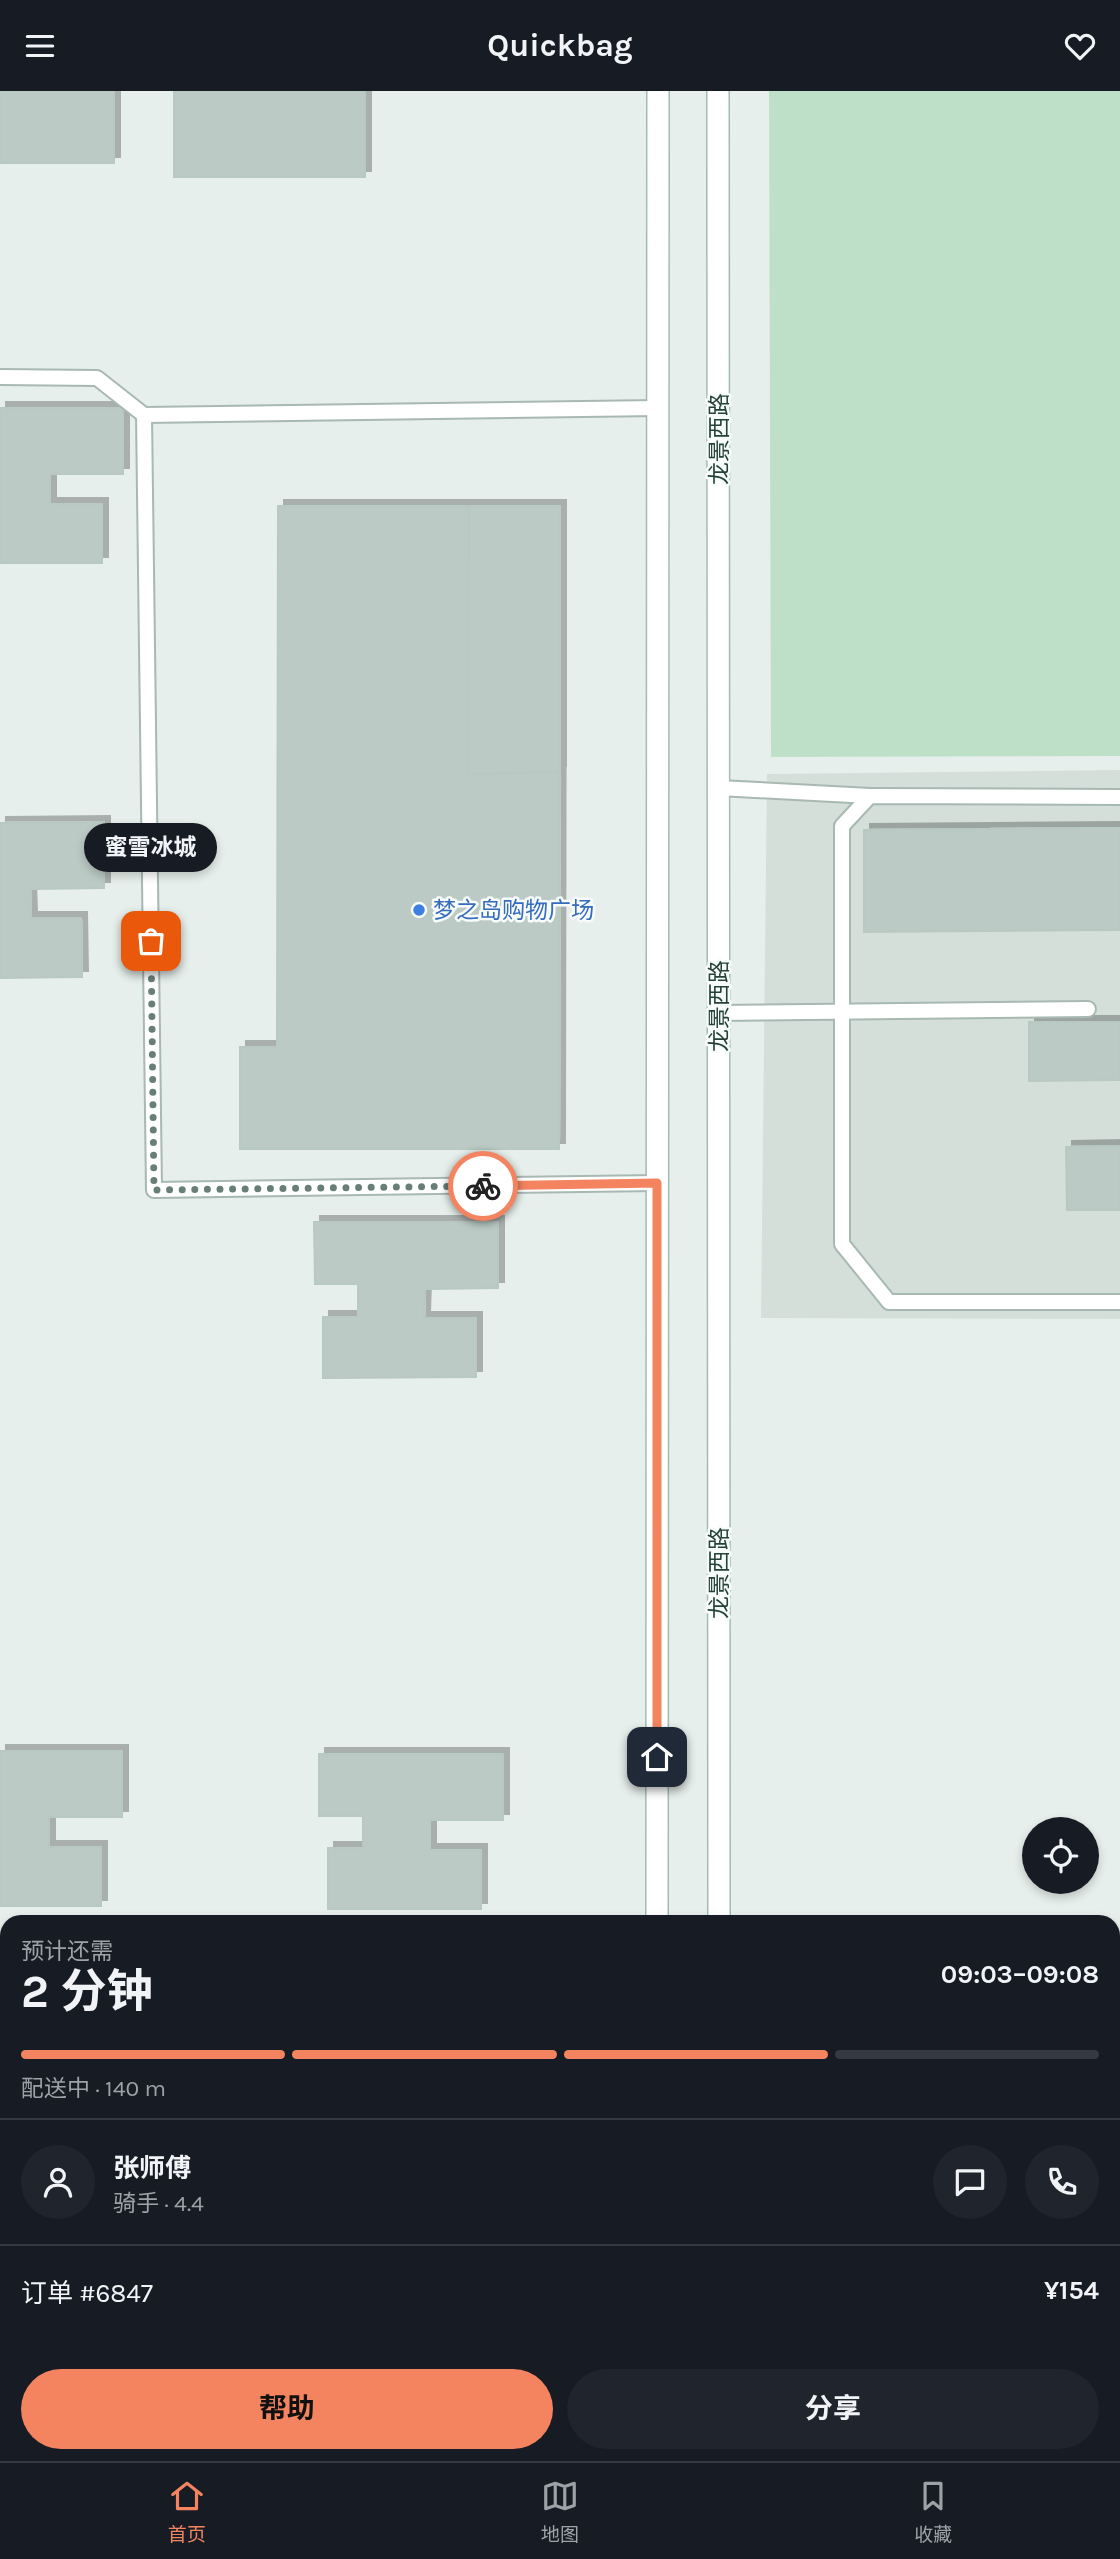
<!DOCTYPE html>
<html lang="zh">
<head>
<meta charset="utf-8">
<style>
  :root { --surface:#171b24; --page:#20242c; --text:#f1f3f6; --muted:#9ea1a6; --line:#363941; --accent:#f4845f }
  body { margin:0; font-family:Karla,"Noto Sans SC",sans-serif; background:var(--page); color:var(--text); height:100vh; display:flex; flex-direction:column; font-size:26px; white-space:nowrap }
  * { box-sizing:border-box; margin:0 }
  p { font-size:23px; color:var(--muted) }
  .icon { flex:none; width:38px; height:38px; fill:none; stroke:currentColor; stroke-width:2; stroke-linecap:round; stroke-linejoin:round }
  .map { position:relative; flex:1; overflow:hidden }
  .details { position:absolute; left:0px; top:1824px; width:1120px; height:548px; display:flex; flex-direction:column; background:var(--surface); border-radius:21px 21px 0 0; box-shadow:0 4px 10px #0003 }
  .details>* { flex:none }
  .controls { position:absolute; left:1022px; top:1726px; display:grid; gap:14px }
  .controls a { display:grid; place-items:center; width:77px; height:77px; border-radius:50%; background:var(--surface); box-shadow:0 4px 10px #0003; font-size:35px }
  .pin { position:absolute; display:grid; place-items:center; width:60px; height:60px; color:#fff; margin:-30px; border-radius:14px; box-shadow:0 4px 10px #0006 }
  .courier { position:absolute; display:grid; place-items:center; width:70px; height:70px; margin:-35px; border:5px solid #f4845f; border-radius:50%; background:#fff; color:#222; box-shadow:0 2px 9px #0007 }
  .bubble { position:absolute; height:49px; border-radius:24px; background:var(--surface); box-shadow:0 4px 10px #0003; font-size:23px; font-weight:700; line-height:49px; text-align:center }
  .head em { font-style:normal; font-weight:700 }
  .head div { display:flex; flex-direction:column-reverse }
  .head { display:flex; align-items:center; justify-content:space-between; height:119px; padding:0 21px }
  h1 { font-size:46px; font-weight:700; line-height:52px }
  .bar { display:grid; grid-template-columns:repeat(4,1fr); gap:10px 7px; align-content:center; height:84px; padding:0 21px }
  .bar i { height:9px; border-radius:5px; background:var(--line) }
  .bar .active { background:var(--accent) }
  .bar p { grid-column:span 4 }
  .line { display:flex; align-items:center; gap:18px; padding:0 21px; border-top:2px solid var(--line) }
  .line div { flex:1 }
  .round { display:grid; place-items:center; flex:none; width:74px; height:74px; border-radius:37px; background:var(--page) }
  .primary-button { display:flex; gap:14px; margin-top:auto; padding:14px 21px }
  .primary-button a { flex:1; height:80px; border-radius:42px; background:var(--accent); color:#111; font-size:28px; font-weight:700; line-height:80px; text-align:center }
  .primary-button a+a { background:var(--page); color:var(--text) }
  header { display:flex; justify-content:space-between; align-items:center; height:91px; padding:0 21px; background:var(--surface); font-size:32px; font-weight:700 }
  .menu { display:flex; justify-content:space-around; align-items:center; height:98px; border-top:2px solid var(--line); background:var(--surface); font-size:19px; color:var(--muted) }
  .menu a { display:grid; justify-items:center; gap:4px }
  .menu .active { color:var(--accent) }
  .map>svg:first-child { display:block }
</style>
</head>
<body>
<header><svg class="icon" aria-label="menu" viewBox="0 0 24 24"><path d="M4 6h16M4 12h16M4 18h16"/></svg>Quickbag<svg class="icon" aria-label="heart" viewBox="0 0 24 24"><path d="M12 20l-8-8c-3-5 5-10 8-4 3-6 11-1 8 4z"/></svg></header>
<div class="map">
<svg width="1120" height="2370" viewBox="0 0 1120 2370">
  <defs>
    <filter id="shadow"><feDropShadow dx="6" dy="-6" stdDeviation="0" flood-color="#0004"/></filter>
  </defs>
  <rect width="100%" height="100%" fill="#e6efeb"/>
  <!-- built -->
  <polygon fill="#d4dfda" points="1120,679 1120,1228 761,1227 767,683"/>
  <!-- green -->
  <g fill="#bfe0c8">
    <polygon points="769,0 1120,0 1120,665 771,666"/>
    <polygon points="0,2071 7,2071 7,2364 1113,2364 1113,2073 1120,2073 1120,2370 0,2370"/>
  </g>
  <!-- building -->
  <g fill="#bbcac4" stroke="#b8c9c2" stroke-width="2" filter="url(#shadow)">
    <rect x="0" y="0" width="114" height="72"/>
    <rect x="174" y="0" width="191" height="86"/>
    <polygon points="0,317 123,317 123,383 50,383 50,413 102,413 102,472 0,472"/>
    <polygon points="278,415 560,415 559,1058 240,1058 240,956 277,956"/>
    <polygon points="469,415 560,415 560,681 468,683"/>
    <polygon points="104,731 104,797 30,798 31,827 81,827 82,886 0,887 0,732"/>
    <polygon points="1120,737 1120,839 864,841 864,739"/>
    <polygon points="1029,931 1120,931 1120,989 1029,990"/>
    <polygon points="1120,1055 1120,1119 1067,1119 1066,1056"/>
    <polygon points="314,1131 498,1131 498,1197 425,1198 424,1227 476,1227 476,1286 323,1287 323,1226 358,1226 358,1193 315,1193"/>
    <polygon points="0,1660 122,1660 122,1726 49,1726 49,1756 101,1756 101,1815 0,1815"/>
    <polygon points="319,1663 503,1663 503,1729 430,1729 430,1759 481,1759 481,1818 328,1818 328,1757 363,1757 363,1725 319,1725"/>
    <polygon points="148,2364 672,2364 672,2370 143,2370"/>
  </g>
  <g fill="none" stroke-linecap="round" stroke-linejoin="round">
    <!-- lane casing -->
    <g stroke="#a8b8b2" stroke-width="18">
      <g id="lane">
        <polyline points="0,286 97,287 144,324"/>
        <polyline points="719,697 870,705"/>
        <polyline points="1120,706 870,705 842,735 842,1153 889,1211 1120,1211"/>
        <polyline points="719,922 1088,918"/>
        <polyline points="657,1092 154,1099 144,324 658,317"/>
        <polyline points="0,2337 7,2330"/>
        <polyline points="990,2364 995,2370"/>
      </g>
    </g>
    <!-- secondary casing -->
    <g stroke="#a4bbb3" stroke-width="24">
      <g id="secondary">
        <polyline points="718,0 719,1830"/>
        <polyline points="657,1830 658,0"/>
        <polyline points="1113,1935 1120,1935"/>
        <polyline points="0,1937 7,1937"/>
        <polyline points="0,1995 7,1995"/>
        <polyline points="1113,1997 1120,1997"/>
      </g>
    </g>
    <!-- lane -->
    <use href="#lane" stroke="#fff" stroke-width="14"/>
    <!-- secondary -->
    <use href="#secondary" stroke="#fff" stroke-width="21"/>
  </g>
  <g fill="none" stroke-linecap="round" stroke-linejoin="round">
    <!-- done -->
    <polyline stroke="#687f78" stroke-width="7" stroke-dasharray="0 12.6" points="151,850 154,1099 483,1095"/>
    <!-- route -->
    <polyline stroke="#f4845f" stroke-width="9" points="483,1095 657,1092 657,1666"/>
  </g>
  <!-- markers -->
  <circle fill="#3f7fe0" stroke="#f7fbf9" stroke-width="2.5" cx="419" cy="819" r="7"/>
  <g text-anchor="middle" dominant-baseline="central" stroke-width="5" stroke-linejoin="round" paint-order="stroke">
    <!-- street labels -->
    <g font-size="23" fill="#24423a" stroke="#f7fbf9">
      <text transform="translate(719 348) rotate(-90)">龙景西路</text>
      <text transform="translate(719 915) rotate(-90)">龙景西路</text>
      <text transform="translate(719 1482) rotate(-90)">龙景西路</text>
    </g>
    <!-- shop labels -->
    <g font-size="23" fill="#366cbe" stroke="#f7fbf9" text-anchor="start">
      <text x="433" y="819">梦之岛购物广场</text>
    </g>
  </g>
</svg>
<div class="controls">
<a><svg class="icon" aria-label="locate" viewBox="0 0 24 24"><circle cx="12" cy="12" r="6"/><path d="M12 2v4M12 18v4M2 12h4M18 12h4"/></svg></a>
</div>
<div class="pin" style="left:151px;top:850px;background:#ea580c"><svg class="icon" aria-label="bag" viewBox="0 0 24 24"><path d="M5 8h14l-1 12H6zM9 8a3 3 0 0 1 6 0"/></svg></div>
<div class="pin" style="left:657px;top:1666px;background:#1f2937"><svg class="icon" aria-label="home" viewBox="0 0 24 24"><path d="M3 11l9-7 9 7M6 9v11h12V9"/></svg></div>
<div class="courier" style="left:483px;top:1095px"><svg class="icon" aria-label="bike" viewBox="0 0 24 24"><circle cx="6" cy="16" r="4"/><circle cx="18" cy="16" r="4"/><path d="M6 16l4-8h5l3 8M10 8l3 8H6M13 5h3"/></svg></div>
<div class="bubble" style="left:84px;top:732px;width:133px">蜜雪冰城</div>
<section class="details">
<div class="head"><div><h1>2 分钟</h1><p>预计还需</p></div><em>09:03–09:08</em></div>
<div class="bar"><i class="active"></i><i class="active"></i><i class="active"></i><i></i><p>配送中 · 140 m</p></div>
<div class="line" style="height:126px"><a class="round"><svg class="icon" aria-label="person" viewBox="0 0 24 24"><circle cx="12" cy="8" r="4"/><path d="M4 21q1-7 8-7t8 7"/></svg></a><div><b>张师傅</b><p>骑手 · 4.4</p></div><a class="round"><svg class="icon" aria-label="chat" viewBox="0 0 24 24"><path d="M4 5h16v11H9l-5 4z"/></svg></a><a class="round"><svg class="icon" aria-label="phone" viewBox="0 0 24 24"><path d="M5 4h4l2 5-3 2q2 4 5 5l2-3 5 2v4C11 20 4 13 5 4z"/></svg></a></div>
<div class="line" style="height:91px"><div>订单 #6847</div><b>¥154</b></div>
<div class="primary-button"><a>帮助</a><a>分享</a></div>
</section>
</div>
<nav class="menu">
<a class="active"><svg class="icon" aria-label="home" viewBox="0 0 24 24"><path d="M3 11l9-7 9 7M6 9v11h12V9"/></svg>首页</a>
<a><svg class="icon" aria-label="map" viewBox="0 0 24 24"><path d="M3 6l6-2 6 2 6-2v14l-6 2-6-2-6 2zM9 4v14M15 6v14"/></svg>地图</a>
<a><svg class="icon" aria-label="saved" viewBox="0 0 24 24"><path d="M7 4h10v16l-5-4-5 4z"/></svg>收藏</a>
</nav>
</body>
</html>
